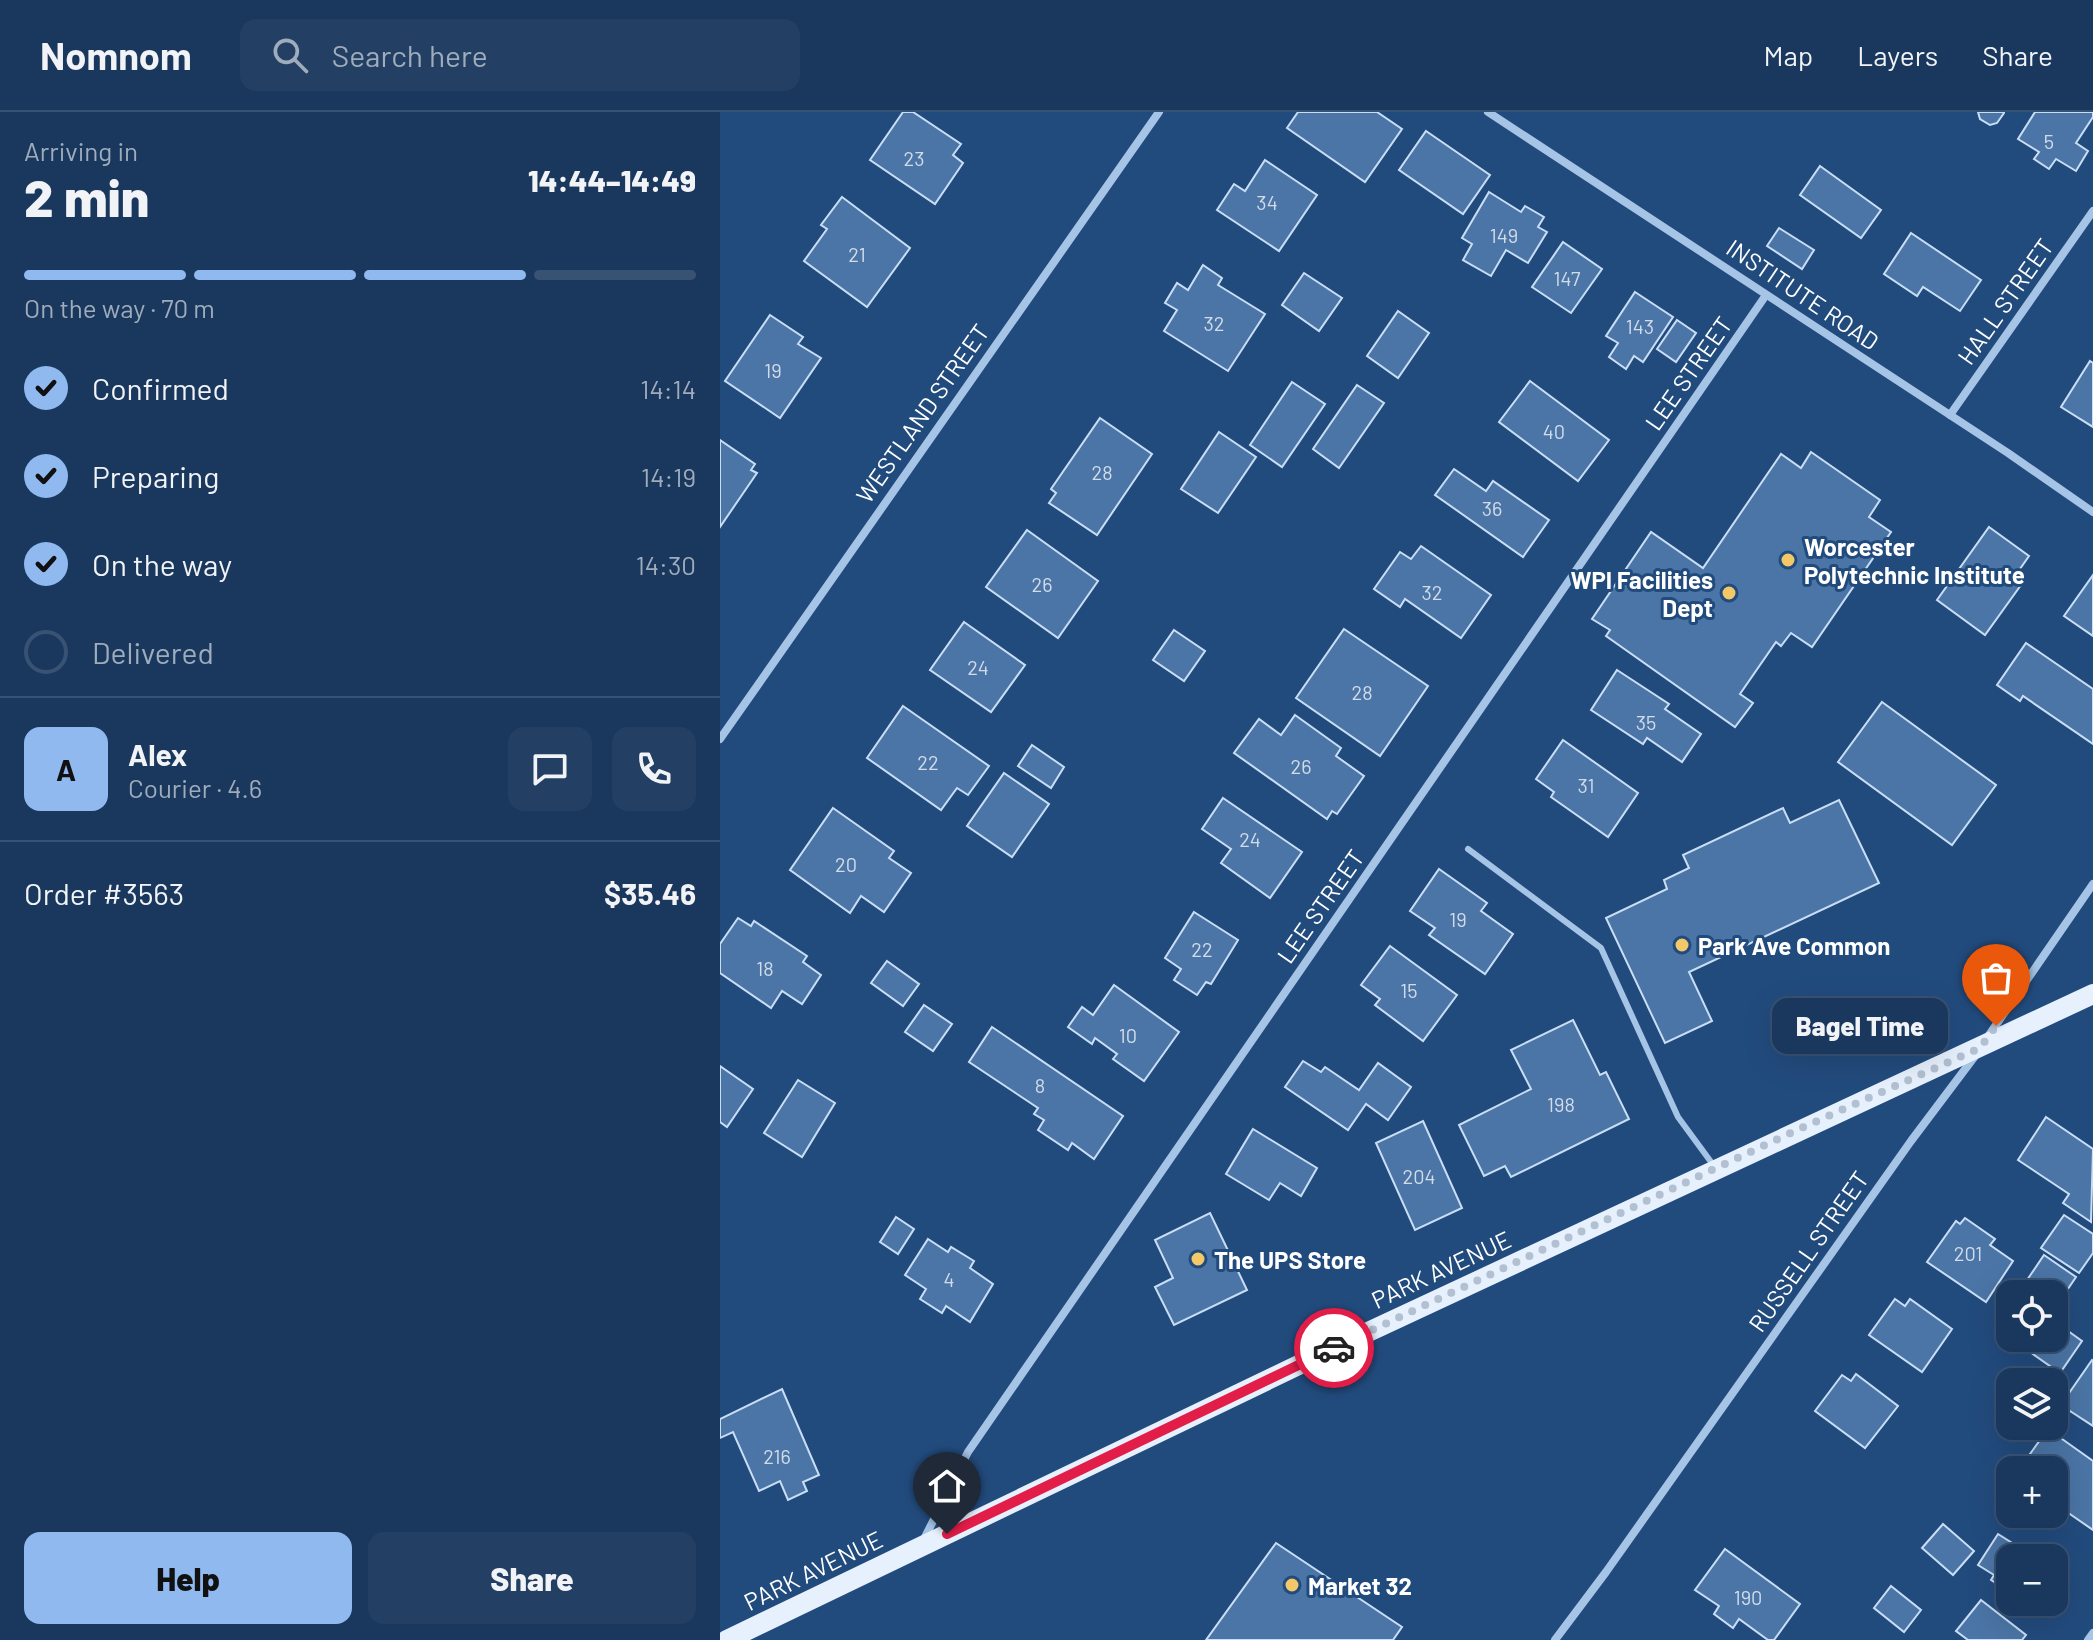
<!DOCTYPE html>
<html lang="en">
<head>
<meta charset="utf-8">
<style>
  :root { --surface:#1a385e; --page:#233f64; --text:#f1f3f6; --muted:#9facbc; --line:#385273; --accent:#90b9f0 }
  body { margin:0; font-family:Barlow,sans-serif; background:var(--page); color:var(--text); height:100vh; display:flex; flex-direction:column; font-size:30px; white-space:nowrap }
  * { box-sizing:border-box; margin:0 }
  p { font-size:26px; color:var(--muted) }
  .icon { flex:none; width:44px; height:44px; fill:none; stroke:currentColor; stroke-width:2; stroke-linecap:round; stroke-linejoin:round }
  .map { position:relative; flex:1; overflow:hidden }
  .drawer { display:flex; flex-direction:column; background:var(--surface); width:720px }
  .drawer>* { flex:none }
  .controls { position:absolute; left:1276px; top:1168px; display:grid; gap:16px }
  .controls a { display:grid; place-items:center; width:72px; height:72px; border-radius:16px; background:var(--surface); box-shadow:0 8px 32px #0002,0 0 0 2px var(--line); font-size:40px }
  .pin { position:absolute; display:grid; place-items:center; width:68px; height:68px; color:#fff; margin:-82px -34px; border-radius:50% 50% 50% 0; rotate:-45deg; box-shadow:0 0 8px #0007 }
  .pin .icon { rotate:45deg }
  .courier { position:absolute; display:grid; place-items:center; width:80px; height:80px; margin:-40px; border:6px solid #e11d48; border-radius:50%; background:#fff; color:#222; box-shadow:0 2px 10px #0007 }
  .bubble { position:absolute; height:56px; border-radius:16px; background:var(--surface); box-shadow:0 8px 32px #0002,0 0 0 2px var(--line); font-size:26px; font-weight:800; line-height:56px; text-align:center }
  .head em { font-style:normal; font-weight:800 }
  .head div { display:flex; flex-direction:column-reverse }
  .head { display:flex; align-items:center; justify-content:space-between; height:136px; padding:0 24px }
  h1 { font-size:52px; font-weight:800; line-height:60px }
  .bar { display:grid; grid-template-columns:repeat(4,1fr); gap:12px 8px; align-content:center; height:96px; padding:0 24px }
  .bar i { height:10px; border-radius:6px; background:var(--line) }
  .bar .on { background:var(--accent) }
  .bar p { grid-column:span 4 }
  .line { display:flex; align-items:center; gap:20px; padding:0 24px; border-top:2px solid var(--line) }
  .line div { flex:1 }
  .round { display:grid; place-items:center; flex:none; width:84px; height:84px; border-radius:16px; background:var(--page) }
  ol { padding:0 24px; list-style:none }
  li { display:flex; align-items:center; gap:24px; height:88px }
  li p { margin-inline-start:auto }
  li .icon { padding:8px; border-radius:50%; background:var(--accent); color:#111; stroke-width:4 }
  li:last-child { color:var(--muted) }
  li i { width:44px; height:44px; border:4px solid var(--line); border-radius:50% }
  .cta { display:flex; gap:16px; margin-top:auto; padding:16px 24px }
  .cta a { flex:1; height:92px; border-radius:16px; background:var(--accent); color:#111; font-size:32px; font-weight:800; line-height:92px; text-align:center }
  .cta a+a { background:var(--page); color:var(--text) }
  header { display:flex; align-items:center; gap:48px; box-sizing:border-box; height:112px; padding:0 40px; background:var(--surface); border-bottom:2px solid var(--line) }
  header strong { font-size:38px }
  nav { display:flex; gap:44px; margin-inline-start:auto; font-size:28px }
  .search { width:560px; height:72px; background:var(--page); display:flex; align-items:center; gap:20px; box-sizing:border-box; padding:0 28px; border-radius:16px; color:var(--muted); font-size:30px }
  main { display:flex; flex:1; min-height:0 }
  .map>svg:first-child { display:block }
</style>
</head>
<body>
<header>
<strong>Nomnom</strong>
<div class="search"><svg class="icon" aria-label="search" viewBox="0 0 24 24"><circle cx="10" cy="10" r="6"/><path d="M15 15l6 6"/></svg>Search here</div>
<nav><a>Map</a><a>Layers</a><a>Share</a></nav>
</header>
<main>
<section class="drawer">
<div class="head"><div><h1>2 min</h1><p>Arriving in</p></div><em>14:44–14:49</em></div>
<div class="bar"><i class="on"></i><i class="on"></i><i class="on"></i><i></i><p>On the way · 70 m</p></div>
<ol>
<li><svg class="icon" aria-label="check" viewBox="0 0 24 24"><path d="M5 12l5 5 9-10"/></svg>Confirmed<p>14:14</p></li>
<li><svg class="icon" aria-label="check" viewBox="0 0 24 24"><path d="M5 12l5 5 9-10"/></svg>Preparing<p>14:19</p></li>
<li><svg class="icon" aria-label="check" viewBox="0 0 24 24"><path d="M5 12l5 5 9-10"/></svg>On the way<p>14:30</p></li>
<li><i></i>Delivered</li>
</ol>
<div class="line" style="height:144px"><b class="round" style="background:var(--accent);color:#111">A</b><div><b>Alex</b><p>Courier · 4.6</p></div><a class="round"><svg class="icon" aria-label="chat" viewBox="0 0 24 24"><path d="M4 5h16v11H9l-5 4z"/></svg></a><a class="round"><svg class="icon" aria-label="phone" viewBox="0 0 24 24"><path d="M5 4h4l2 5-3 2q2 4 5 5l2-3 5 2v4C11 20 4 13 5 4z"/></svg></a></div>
<div class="line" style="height:104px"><div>Order #3563</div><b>$35.46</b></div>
<div class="cta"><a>Help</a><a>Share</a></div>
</section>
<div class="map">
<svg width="1373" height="1528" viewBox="0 0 1373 1528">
  <rect width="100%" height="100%" fill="#224b7d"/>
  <!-- building -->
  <g fill="#4b75a6" stroke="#c9def5" stroke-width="2">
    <polygon points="183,0 193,0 241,32 233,43 243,51 215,92 150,48"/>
    <polygon points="578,0 657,0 682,17 645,70 567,16"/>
    <polygon points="1258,0 1284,0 1284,1 1277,11 1270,13 1260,7"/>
    <polygon points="1315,0 1373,0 1373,5 1356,31 1368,39 1356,59 1336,47 1329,57 1314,47 1319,40 1298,27"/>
    <polygon points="706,19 770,63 743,102 679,58"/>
    <polygon points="545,48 597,83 559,139 497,98 514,72 525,79"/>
    <polygon points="1100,54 1161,98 1141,126 1080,83"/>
    <polygon points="769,80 801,100 805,94 824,105 818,115 827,120 808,151 786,138 771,164 743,148 752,132 742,126"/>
    <polygon points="122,85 190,136 147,195 84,149 107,117 101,113"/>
    <polygon points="1059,116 1094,138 1082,157 1047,134"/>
    <polygon points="1191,121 1261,168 1240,199 1203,175 1197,184 1164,162"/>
    <polygon points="843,130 882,157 851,201 812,175"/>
    <polygon points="483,153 502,166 498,173 545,202 508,259 444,219 457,198 445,191 457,171 468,178"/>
    <polygon points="584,161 622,186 599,219 562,193"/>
    <polygon points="915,180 953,205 923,250 914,244 906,257 889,245 898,231 886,224"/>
    <polygon points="678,199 709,221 678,266 647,244"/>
    <polygon points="50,203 83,225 78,232 101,246 60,306 5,269"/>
    <polygon points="957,208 976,221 956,250 937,237"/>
    <polygon points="1370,249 1373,251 1373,315 1341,295"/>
    <polygon points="810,269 889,328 858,369 779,310"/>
    <polygon points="572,270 605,292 562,355 530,333"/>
    <polygon points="637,273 664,291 619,356 593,337"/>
    <polygon points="380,306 432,342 377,423 329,391 336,381 331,377"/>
    <polygon points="499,320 536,345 498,401 461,377"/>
    <polygon points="0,328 35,352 31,358 37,361 0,415"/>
    <polygon points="1091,340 1160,388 1149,405 1171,420 1092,535 1071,521 1061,534 1056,530 1020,582 1033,591 1015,615 886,524 890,518 872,507 931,420 983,456 1061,342 1081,356"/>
    <polygon points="734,357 766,379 773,369 829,408 803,445 715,383"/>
    <polygon points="1269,415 1309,444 1293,467 1301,473 1265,523 1217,488"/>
    <polygon points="307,418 378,469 338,526 266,475"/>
    <polygon points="701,434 771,483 741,526 685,487 680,495 654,477 680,440 691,447"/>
    <polygon points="1373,463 1373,524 1344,504"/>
    <polygon points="244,510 305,553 271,600 210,558"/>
    <polygon points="624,517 708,574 660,644 576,586"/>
    <polygon points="454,518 485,539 464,569 433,548"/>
    <polygon points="1306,531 1373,577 1373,632 1303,584 1300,589 1277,573"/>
    <polygon points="897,558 949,592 945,597 981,622 962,650 927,626 923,632 871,598"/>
    <polygon points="1162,590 1276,673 1232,733 1118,650"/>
    <polygon points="183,594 269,654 248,683 237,676 221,698 147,646"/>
    <polygon points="575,603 621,636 616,644 644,664 617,702 612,699 607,707 514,641 539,607 561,623"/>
    <polygon points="843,628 918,681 888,725 831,685 834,680 816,667"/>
    <polygon points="312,633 344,655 331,676 298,654"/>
    <polygon points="284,661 329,692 292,745 247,714"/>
    <polygon points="503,686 582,740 550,786 501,751 511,737 482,717"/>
    <polygon points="1119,688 1159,771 969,860 992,909 945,931 886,806 947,777 944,768 969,756 963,743 1063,696 1070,711"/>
    <polygon points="113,696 174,739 169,746 191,761 164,800 141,784 130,801 70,758"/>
    <polygon points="719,757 767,791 761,799 793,822 765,862 709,823 715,816 690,799"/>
    <polygon points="474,800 518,828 491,872 486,870 477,883 454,868 461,857 445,846"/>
    <polygon points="18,806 31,814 34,809 87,844 83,850 101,863 82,892 62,879 51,896 0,861 0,832"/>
    <polygon points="670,834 737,883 703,929 655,893 660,887 641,873"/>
    <polygon points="167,849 199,872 183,894 151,871"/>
    <polygon points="394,873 459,920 424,969 393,947 397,942 375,926 372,932 348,915 362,895 373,903"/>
    <polygon points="204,893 232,912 213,939 185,920"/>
    <polygon points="853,908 880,963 886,960 909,1007 791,1065 785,1054 764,1064 739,1013 811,977 791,938"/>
    <polygon points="272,915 403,1004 374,1047 352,1031 348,1038 318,1018 324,1008 314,1002 318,996 249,950"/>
    <polygon points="583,949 601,960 605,955 639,978 658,951 691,975 668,1008 646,992 628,1018 565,975"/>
    <polygon points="0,954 33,977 7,1015 0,1010"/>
    <polygon points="78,968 115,991 82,1045 44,1021"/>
    <polygon points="1326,1005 1373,1037 1371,1110 1343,1091 1349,1082 1298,1048"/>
    <polygon points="703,1009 742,1096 695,1118 656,1031"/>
    <polygon points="533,1017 597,1056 581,1084 560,1071 549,1088 506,1062"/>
    <polygon points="490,1101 527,1178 454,1213 435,1175 453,1166 435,1128"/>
    <polygon points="1344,1103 1373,1122 1373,1141 1359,1161 1321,1136"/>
    <polygon points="176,1105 194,1117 178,1142 160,1130"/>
    <polygon points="1245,1106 1275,1127 1270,1133 1293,1149 1266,1190 1207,1150 1236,1109 1240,1112"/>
    <polygon points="208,1127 228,1140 231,1135 254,1149 250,1156 273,1172 250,1210 226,1194 222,1201 200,1187 206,1177 185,1163"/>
    <polygon points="1324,1143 1356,1165 1337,1193 1334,1191 1334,1182 1321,1182 1305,1171"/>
    <polygon points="1175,1187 1185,1194 1190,1187 1232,1217 1202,1260 1149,1223"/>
    <polygon points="1334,1209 1362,1229 1340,1261 1307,1238 1315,1226 1334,1226"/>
    <polygon points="1372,1248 1373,1249 1373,1314 1350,1299 1347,1303 1338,1297"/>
    <polygon points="1136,1262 1178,1294 1145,1336 1095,1299 1122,1263 1131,1269"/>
    <polygon points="62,1277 99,1363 83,1370 87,1379 68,1388 60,1369 39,1379 13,1320 0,1326 0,1307"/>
    <polygon points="1328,1317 1373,1349 1373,1418 1334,1391 1334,1358 1290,1358 1287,1368 1277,1361 1289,1344 1302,1353"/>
    <polygon points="1223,1412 1254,1439 1233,1463 1202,1436"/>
    <polygon points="1278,1422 1316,1446 1290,1446 1290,1480 1271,1468 1274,1463 1258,1453"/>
    <polygon points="556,1431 682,1515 673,1528 486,1528"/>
    <polygon points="1005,1437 1080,1492 1054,1528 1048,1528 1019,1507 1013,1516 994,1502 999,1494 975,1478"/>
    <polygon points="1334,1457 1347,1465 1334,1485"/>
    <polygon points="1171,1474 1201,1498 1184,1520 1154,1496"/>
    <polygon points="1261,1488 1306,1523 1302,1528 1248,1528 1236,1519"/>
  </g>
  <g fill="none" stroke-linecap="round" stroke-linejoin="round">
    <!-- lane -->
    <polyline stroke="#a6c4e6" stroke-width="6" points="748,737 881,836 958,1005 994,1054"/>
    <!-- street -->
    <g stroke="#a6c4e6" stroke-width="8">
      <polyline points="768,0 1288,341 1373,400"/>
      <polyline points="1230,303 1373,99"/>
      <polyline points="0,627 439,0"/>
      <polyline points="1267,926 1373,772"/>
      <polyline points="202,1431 248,1340 1046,183"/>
      <polyline points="835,1528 886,1460 1191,1029 1255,944"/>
      <polyline points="1368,1528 1373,1521"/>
    </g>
    <!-- primary -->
    <polyline stroke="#e7f0fd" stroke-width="20" points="7,1528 616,1235 1373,882"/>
  </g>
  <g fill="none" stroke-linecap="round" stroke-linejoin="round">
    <!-- done -->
    <polyline stroke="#b2c0d2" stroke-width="8" stroke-dasharray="0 14.4" points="614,1236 1077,1018 1260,936 1276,914"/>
    <!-- route -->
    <polyline stroke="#e11d48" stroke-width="10" points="227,1422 614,1236"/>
  </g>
  <!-- markers -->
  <g fill="#f2c868" stroke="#224b7d" stroke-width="3">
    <circle cx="1068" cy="448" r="8"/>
    <circle cx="1009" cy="481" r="8"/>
    <circle cx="962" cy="833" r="8"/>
    <circle cx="478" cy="1147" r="8"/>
    <circle cx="572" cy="1473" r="8"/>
  </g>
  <g text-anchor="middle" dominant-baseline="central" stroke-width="6" stroke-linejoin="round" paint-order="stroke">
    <!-- number labels -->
    <g font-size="20" fill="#d2dce9">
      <text x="1329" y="29">5</text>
      <text x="194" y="46">23</text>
      <text x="547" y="90">34</text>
      <text x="784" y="123">149</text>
      <text x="137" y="142">21</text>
      <text x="847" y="166">147</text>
      <text x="494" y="211">32</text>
      <text x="920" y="214">143</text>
      <text x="53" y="258">19</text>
      <text x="834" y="319">40</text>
      <text x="382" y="360">28</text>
      <text x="772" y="396">36</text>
      <text x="322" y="472">26</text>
      <text x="712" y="480">32</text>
      <text x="258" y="555">24</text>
      <text x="642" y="580">28</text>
      <text x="926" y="610">35</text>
      <text x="208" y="650">22</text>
      <text x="581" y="654">26</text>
      <text x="866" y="673">31</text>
      <text x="530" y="727">24</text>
      <text x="126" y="752">20</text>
      <text x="738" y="807">19</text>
      <text x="482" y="837">22</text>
      <text x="45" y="856">18</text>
      <text x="689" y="878">15</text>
      <text x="408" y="923">10</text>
      <text x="320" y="973">8</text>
      <text x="841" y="992">198</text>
      <text x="699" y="1064">204</text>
      <text x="1248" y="1141">201</text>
      <text x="229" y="1167">4</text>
      <text x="57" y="1344">216</text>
      <text x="1028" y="1485">190</text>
    </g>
    <!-- street labels -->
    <g font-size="24" fill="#fff" stroke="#224b7d">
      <text transform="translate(1083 182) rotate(34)">INSTITUTE ROAD</text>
      <text transform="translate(1285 189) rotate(-55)">HALL STREET</text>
      <text transform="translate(968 261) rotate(-55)">LEE STREET</text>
      <text transform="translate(202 301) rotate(-55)">WESTLAND STREET</text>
      <text transform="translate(600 794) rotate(-55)">LEE STREET</text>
      <text transform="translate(1088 1139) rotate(-55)">RUSSELL STREET</text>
      <text transform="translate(721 1157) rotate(-25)">PARK AVENUE</text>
      <text transform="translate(93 1458) rotate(-26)">PARK AVENUE</text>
    </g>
    <!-- poi labels -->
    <g font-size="24" font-weight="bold" fill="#fff" stroke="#224b7d" text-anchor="start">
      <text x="1084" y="434">Worcester<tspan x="1084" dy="28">Polytechnic Institute</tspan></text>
      <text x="993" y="467" text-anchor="end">WPI Facilities<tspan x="993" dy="28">Dept</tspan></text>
      <text x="978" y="833">Park Ave Common</text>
      <text x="494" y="1147">The UPS Store</text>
      <text x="588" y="1473">Market 32</text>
    </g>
  </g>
</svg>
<div class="controls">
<a><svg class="icon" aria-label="locate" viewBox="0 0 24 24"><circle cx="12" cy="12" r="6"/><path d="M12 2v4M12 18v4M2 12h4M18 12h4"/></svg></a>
<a><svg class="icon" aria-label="layers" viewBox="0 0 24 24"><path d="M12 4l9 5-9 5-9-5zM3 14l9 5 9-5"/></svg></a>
<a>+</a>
<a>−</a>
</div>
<div class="pin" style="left:1276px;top:914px;background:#ea580c"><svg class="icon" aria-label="bag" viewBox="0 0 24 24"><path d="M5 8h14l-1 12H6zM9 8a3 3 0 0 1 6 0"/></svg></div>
<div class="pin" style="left:227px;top:1422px;background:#1f2937"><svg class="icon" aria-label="home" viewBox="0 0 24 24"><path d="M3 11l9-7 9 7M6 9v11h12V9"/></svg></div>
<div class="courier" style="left:614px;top:1236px"><svg class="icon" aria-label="car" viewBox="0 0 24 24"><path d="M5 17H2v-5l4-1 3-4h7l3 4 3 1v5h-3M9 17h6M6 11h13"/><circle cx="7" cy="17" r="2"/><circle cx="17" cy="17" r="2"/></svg></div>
<div class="bubble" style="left:1052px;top:886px;width:176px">Bagel Time</div>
</div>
</main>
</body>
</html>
